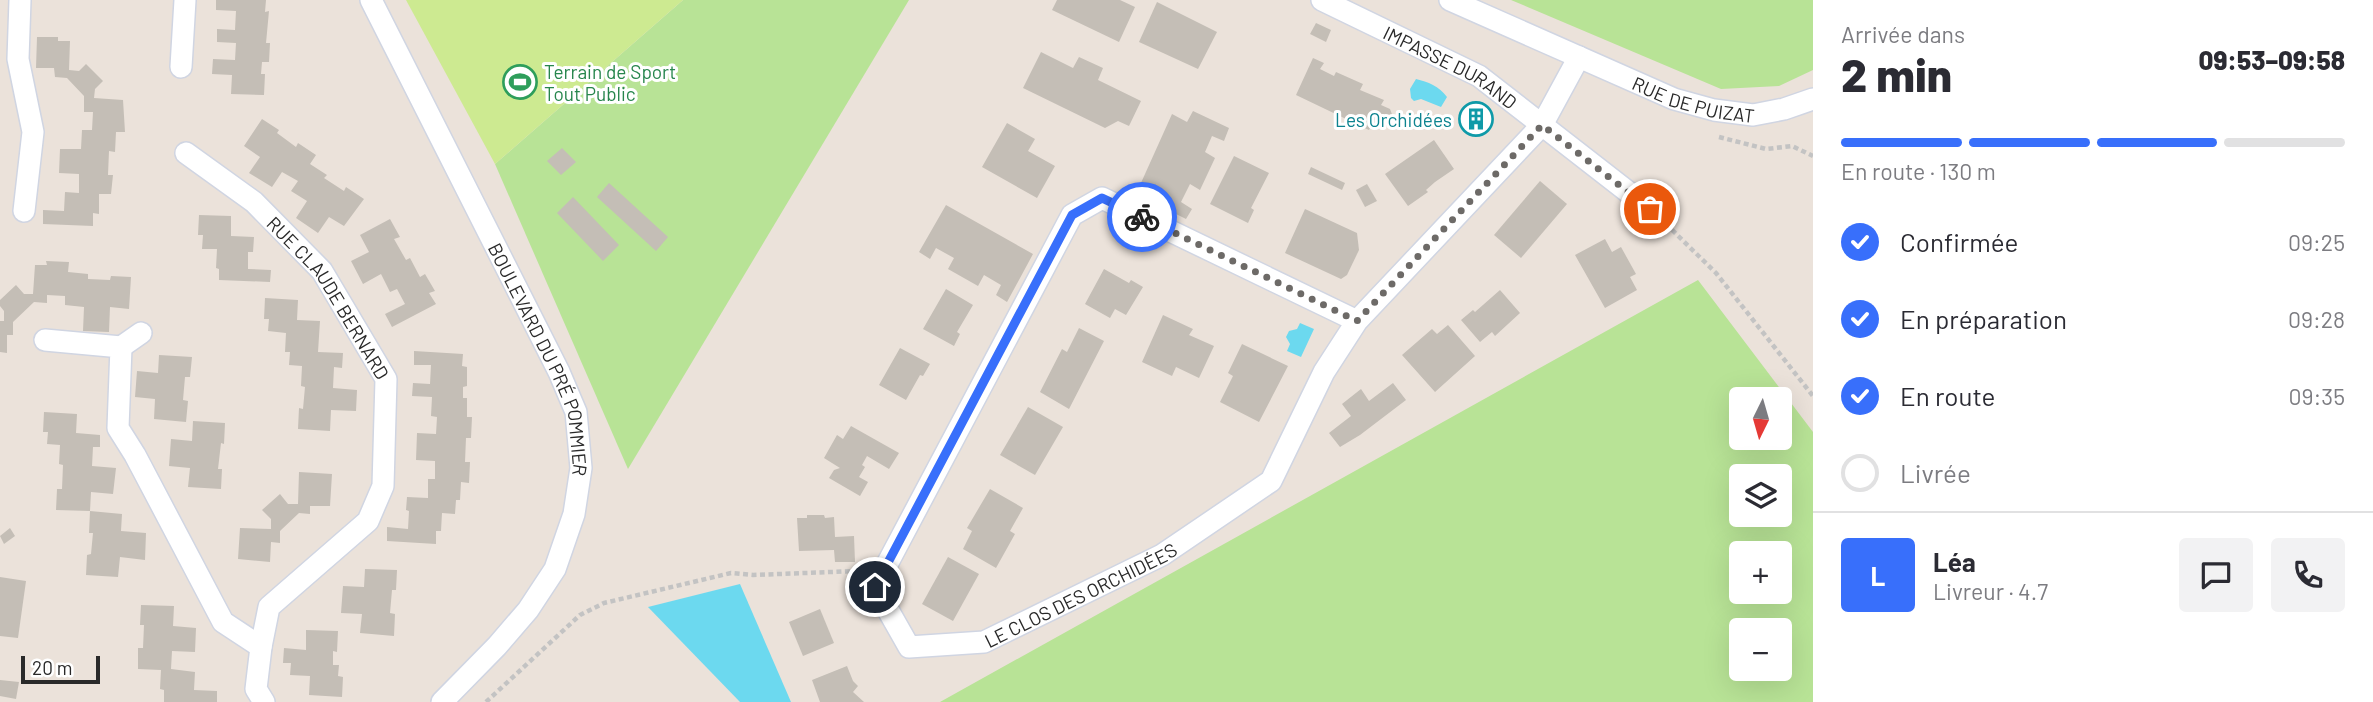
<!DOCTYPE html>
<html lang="fr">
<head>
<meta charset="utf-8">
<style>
  :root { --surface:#fff; --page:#f2f2f3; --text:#2b2b33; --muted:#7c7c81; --line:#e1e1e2; --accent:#386ffb }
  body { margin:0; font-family:Barlow,sans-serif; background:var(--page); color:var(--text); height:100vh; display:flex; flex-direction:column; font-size:26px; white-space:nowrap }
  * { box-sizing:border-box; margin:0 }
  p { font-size:23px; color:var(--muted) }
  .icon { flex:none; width:38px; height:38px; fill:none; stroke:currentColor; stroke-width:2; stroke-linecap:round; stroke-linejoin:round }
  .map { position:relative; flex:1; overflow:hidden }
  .sheet { display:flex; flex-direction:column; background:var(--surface); width:560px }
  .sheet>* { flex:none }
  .needle { width:46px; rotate:185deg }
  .controls { position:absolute; left:1729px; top:387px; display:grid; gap:14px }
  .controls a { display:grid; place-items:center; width:63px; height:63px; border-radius:7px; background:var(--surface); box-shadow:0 7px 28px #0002; font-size:35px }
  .scale { position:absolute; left:21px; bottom:18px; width:79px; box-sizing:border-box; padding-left:7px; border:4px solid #292929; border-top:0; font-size:19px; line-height:24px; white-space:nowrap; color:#292929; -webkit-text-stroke:5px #fff; paint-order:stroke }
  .pin { position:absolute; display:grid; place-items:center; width:60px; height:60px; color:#fff; margin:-30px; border:4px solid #fff; border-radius:50%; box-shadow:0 2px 7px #0007 }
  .courier { position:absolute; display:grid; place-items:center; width:70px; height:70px; margin:-35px; border:5px solid #386ffb; border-radius:50%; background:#fff; color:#222; box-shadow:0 2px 9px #0007 }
  .headline em { font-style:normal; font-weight:800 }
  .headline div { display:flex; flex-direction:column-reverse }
  .headline { display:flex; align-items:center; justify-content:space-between; height:119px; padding:0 28px }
  h1 { font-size:46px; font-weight:800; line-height:52px }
  .bar { display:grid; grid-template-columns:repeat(4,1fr); gap:10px 7px; align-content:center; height:84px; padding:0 28px }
  .bar i { height:9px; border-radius:5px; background:var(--line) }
  .bar .current { background:var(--accent) }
  .bar p { grid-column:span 4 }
  .line { display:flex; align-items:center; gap:18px; padding:0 28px; border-top:2px solid var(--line) }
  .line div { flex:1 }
  .round { display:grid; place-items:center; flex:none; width:74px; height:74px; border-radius:7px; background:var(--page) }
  ol { padding:0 28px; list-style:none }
  li { display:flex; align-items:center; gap:21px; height:77px }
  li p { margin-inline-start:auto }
  li .icon { padding:7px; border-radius:50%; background:var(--accent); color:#fff; stroke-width:4 }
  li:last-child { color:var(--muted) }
  li i { width:38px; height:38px; border:4px solid var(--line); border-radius:50% }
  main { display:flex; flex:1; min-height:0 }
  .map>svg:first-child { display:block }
</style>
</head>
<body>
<main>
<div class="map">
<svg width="1813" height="702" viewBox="0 0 1813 702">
  <rect width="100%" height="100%" fill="#ebe2da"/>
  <!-- green -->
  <g fill="#b8e396" fill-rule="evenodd">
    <polygon points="683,0 909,0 628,469 495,164"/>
    <polygon points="1511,0 1813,0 1813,70 1779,86 1721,89"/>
    <path d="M1698,280L1813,432V702H940ZM1780,399V438H1741V399ZM1780,476V514H1741V476ZM1741,553H1780V592H1741ZM1741,630H1780V668H1741Z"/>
  </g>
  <!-- pitch -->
  <polygon fill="#cdea91" points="406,0 683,0 495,164"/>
  <!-- water -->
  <g fill="#6cd9ef">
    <path d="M1416,79C1428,82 1439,86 1447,97L1441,107L1421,99L1414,101L1411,98L1410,89Z"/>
    <polygon points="1300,323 1314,329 1301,357 1287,351 1290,344 1286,337 1289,331 1297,329"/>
    <polygon points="740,584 791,702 740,702 648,607"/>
  </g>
  <!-- building -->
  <g fill="#c4beb6">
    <polygon points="216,0 266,0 265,12 269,11 266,43 270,43 269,62 262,62 261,74 265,74 264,95 231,94 232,75 212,74 213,59 235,60 236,43 217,42 217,29 235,30 236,11 216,10"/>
    <polygon points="1057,0 1120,0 1135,7 1119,42 1052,10"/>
    <polygon points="1157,2 1217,32 1198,69 1139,42"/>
    <polygon points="1316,23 1331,30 1326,42 1310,34"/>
    <polygon points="37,37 58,37 58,41 70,41 69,70 79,71 86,64 103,81 95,89 94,98 123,100 125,132 116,132 115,152 109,151 108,175 113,175 111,194 99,194 99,214 93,213 93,226 43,224 43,210 64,211 65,192 79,193 79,174 59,173 60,149 81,149 82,130 92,130 93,112 84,112 84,96 67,78 55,77 54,68 36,68"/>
    <polygon points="1041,52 1073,68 1079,57 1103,68 1098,80 1141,101 1129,126 1118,121 1105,128 1023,88"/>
    <polygon points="1313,58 1324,63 1320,69 1334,76 1336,72 1363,84 1360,90 1384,100 1381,105 1390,109 1393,117 1389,125 1381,128 1372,124 1369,130 1296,95"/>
    <polygon points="1472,107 1489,118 1480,130 1464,120"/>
    <polygon points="1193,111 1229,128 1224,141 1212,136 1205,152 1215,158 1200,190 1190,184 1181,202 1192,209 1186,219 1136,194 1172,114 1187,122"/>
    <polygon points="262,119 279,130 277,133 296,147 298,143 316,155 310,164 327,175 324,178 344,191 346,187 364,199 344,226 329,217 318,233 296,218 307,201 291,191 298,181 282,172 272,187 249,173 260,157 244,146"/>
    <polygon points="1007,123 1035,139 1028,151 1055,166 1037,198 982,167"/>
    <polygon points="1434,140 1454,169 1435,182 1426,190 1428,192 1408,206 1385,174"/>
    <polygon points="562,148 576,162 561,175 547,161"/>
    <polygon points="1234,156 1269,173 1251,208 1254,210 1248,223 1210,204"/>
    <polygon points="1311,167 1345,183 1342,190 1308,174"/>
    <polygon points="1540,181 1567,204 1521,258 1494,235"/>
    <polygon points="609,183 668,237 656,251 597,197"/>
    <polygon points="1367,184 1377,201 1365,207 1356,190"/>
    <polygon points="573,197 619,245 603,261 557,213"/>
    <polygon points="946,205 1033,254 1007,302 996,295 1001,285 984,275 978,286 948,269 954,258 936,248 930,259 919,252"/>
    <polygon points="1305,209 1357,233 1359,250 1347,275 1341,279 1285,253"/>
    <polygon points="199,215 231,216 231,236 254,237 253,252 248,252 248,269 271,270 270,282 219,280 219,269 216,268 217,249 202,249 203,235 198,235"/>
    <polygon points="390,219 400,237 394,239 406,260 410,258 420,277 425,274 435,291 429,293 436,304 392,327 385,314 405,304 397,289 390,292 381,274 363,284 351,261 369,252 360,235"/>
    <polygon points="1605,239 1612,252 1621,247 1636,274 1630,277 1637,290 1605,308 1575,255"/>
    <polygon points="46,261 69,262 68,272 88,274 88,279 110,280 111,276 131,277 129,309 110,307 109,332 83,331 84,307 65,305 65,296 47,295 47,303 34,302 13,322 13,335 7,335 7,353 0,352 0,321 4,321 4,311 0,306 0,300 16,285 24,294 33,294 35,265 47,265"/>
    <polygon points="1104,269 1129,283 1131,280 1143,287 1126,315 1115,309 1110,318 1085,304"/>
    <polygon points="946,289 973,305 957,332 960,334 954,346 923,329"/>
    <polygon points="1500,290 1520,313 1495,336 1492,332 1480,342 1461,320 1473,310 1475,312"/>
    <polygon points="265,298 298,300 297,320 320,321 318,352 343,353 342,368 334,367 333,388 357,390 356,411 331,410 330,431 298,429 299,408 303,409 305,387 301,386 302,366 289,365 290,352 285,352 286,333 268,331 269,319 264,319"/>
    <polygon points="1163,315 1193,329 1189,335 1214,346 1199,378 1176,367 1172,376 1142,362"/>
    <polygon points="1448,325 1475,356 1435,392 1402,355 1432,329 1437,334"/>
    <polygon points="1079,328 1104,341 1069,409 1040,392 1062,349 1067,352"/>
    <polygon points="1242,344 1288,366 1259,422 1220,402 1233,376 1228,373"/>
    <polygon points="900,348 930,364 923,376 920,375 906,400 879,385"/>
    <polygon points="414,351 463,354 462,366 467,367 467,386 463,387 463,398 467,398 467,417 472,417 471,438 466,438 465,462 470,462 469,483 461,482 460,500 456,500 455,514 442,513 441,531 436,531 436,544 387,541 387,527 408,529 409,511 406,510 407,497 428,498 428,479 435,479 435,461 416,460 417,433 436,434 437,417 431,416 432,397 412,396 413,383 430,384 431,365 414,365"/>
    <polygon points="159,355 192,357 190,377 185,377 183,400 188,401 186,422 154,419 155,399 135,397 137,371 158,373"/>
    <polygon points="1393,383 1406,400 1360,435 1340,447 1329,433 1351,416 1342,404 1361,389 1369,401"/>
    <polygon points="1028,407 1063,427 1035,475 1000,455"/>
    <polygon points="44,412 77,414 76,433 100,435 100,447 93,447 92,466 116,468 113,494 91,492 90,511 122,514 121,531 146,533 145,560 120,557 118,577 86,575 87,555 91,554 93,533 89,533 90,511 56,510 57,489 62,489 63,465 59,464 60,445 47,444 48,432 43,432"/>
    <polygon points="193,421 225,423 224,444 221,443 218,469 222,469 221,489 188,487 190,468 169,466 171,439 192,441"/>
    <polygon points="851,426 899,453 889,469 867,456 862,465 865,467 859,477 868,482 860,496 829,478 834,470 840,468 824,458 837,435 843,439"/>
    <polygon points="299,472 332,474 330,506 310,506 310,514 299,513 280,531 280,543 271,542 270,562 238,559 240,528 271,529 271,519 262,510 280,494 288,504 298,504"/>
    <polygon points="990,489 1023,508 1010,531 1015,534 996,568 963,549 972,531 967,528"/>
    <polygon points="807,515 824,515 825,518 834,517 835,537 854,536 855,562 835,562 834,550 799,551 797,518 807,518"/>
    <polygon points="10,528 15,536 4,544 0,536"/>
    <polygon points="948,557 979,574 953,621 922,604"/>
    <polygon points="365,569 397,570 396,590 392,590 390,613 395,614 394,636 360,633 362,614 341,613 343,586 364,587"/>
    <polygon points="0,577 26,581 18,638 0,636"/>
    <polygon points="141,605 174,606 173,626 196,628 195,652 172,651 171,669 195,672 194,690 217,691 217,702 164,702 164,690 160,689 161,670 138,669 138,648 143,648 144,625 140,625"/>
    <polygon points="820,609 834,643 803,656 789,622"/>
    <polygon points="306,630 338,631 337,652 333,651 333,665 339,665 338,676 343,677 342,697 309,695 310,676 290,675 291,663 283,663 284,648 306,650"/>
    <polygon points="847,666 853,681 858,686 853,692 864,702 820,702 812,680"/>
    <polygon points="0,680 19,682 16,699 0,696"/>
  </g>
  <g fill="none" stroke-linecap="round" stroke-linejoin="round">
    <!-- minor casing -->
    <g stroke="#d0d5e2" stroke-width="24">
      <g id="minor">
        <polyline points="20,0 18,59 33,132 24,211"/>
        <path id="s1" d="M371,0L559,372L576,412L581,468L574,514L555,569L528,610L497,646L442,702"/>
        <path id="s2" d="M1322,0L1479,76L1542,125L1579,57"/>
        <path id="s3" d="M1450,0L1674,99L1714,110L1753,115L1784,109L1813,99"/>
        <polyline points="181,67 185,0"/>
        <path id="s4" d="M186,153L254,202L322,271L386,379L383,486L368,521L269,607L261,647"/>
        <path id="s5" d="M1357,321L1102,198L1072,215L875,587L909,647L984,642L1162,555L1271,481L1324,372L1357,321L1542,125L1650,209"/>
        <polyline points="45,340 121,347 118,428 135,455 223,622 261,647 256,689 264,702"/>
        <polyline points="121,347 141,333"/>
      </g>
    </g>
    <!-- path -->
    <g stroke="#c3c3c3" stroke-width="4.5" stroke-dasharray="5 3.5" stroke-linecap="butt">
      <polyline points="1719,137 1766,149 1792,146 1813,156"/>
      <polyline points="1666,224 1716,273 1813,396"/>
      <polyline points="486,702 580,615 604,603 731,573 753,575 857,571"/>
    </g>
    <!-- minor -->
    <use href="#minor" stroke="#fff" stroke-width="21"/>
  </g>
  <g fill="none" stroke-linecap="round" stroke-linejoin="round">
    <!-- done -->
    <polyline stroke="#6d6a67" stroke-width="7" stroke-dasharray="0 12.6" points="1142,217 1357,321 1542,125 1650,209"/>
    <!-- route -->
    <polyline stroke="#386ffb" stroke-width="9" points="875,587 1072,215 1102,198 1142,217"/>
  </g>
  <!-- icons -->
  <defs>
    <g id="stadium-ring" transform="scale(1.75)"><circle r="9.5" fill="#fff" stroke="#2e9e5b" stroke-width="1.5"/><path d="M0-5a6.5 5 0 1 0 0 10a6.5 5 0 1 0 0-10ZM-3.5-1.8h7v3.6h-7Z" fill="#2e9e5b"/></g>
    <g id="building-ring" transform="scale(1.75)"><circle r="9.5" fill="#fff" stroke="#0f9aa8" stroke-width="1.5"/><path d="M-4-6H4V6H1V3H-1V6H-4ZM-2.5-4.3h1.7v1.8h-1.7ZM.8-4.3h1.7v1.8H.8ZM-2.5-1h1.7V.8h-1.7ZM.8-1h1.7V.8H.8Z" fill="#0f9aa8"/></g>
  </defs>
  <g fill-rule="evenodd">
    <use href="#stadium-ring" x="520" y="82"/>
    <use href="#building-ring" x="1476" y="119"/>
  </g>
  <g text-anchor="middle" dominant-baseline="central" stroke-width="6" stroke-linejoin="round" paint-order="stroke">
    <!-- street labels -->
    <g font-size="19" fill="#292929" stroke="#fff">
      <text stroke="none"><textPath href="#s2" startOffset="145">IMPASSE DURAND</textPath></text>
      <text stroke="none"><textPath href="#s3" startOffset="264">RUE DE PUIZAT</textPath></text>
      <text stroke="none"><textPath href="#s4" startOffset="206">RUE CLAUDE BERNARD</textPath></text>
      <text stroke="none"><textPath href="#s1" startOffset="399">BOULEVARD DU PRÉ POMMIER</textPath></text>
      <text stroke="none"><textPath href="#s5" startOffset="990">LE CLOS DES ORCHIDÉES</textPath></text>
    </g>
    <!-- leisure labels -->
    <g font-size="19" fill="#27864d" stroke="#fff" text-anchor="start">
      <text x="544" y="71">Terrain de Sport<tspan x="544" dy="22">Tout Public</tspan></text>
    </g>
    <!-- culture labels -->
    <g font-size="19" fill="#0d838f" stroke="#fff" text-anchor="end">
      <text x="1452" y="119">Les Orchidées</text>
    </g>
  </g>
</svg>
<div class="controls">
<a><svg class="needle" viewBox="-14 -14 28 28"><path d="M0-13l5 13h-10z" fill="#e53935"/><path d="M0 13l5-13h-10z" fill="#7c7c81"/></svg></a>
<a><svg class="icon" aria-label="layers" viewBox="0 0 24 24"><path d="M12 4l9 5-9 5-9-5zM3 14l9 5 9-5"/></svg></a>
<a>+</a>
<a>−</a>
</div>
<div class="scale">20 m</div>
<div class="pin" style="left:1650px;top:209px;background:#ea580c"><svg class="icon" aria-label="bag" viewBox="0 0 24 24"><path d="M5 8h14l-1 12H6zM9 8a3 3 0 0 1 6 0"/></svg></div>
<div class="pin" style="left:875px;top:587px;background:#1f2937"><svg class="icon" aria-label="home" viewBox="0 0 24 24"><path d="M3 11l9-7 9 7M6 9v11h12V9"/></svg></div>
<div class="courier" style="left:1142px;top:217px"><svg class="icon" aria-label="bike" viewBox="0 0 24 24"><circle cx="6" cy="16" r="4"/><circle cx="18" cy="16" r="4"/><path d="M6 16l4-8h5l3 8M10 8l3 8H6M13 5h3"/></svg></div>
</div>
<section class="sheet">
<div class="headline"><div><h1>2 min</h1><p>Arrivée dans</p></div><em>09:53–09:58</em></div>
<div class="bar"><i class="current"></i><i class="current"></i><i class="current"></i><i></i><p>En route · 130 m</p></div>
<ol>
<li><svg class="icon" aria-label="check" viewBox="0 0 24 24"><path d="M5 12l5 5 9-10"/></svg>Confirmée<p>09:25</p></li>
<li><svg class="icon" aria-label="check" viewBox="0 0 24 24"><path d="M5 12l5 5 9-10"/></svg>En préparation<p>09:28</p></li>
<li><svg class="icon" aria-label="check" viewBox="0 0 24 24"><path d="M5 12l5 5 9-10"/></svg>En route<p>09:35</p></li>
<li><i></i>Livrée</li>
</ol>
<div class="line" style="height:126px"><b class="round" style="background:var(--accent);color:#fff">L</b><div><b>Léa</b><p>Livreur · 4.7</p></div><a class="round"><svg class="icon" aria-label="chat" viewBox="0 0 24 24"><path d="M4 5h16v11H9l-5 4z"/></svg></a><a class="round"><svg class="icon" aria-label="phone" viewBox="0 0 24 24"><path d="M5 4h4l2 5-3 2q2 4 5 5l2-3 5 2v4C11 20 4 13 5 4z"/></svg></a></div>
</section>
</main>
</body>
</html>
